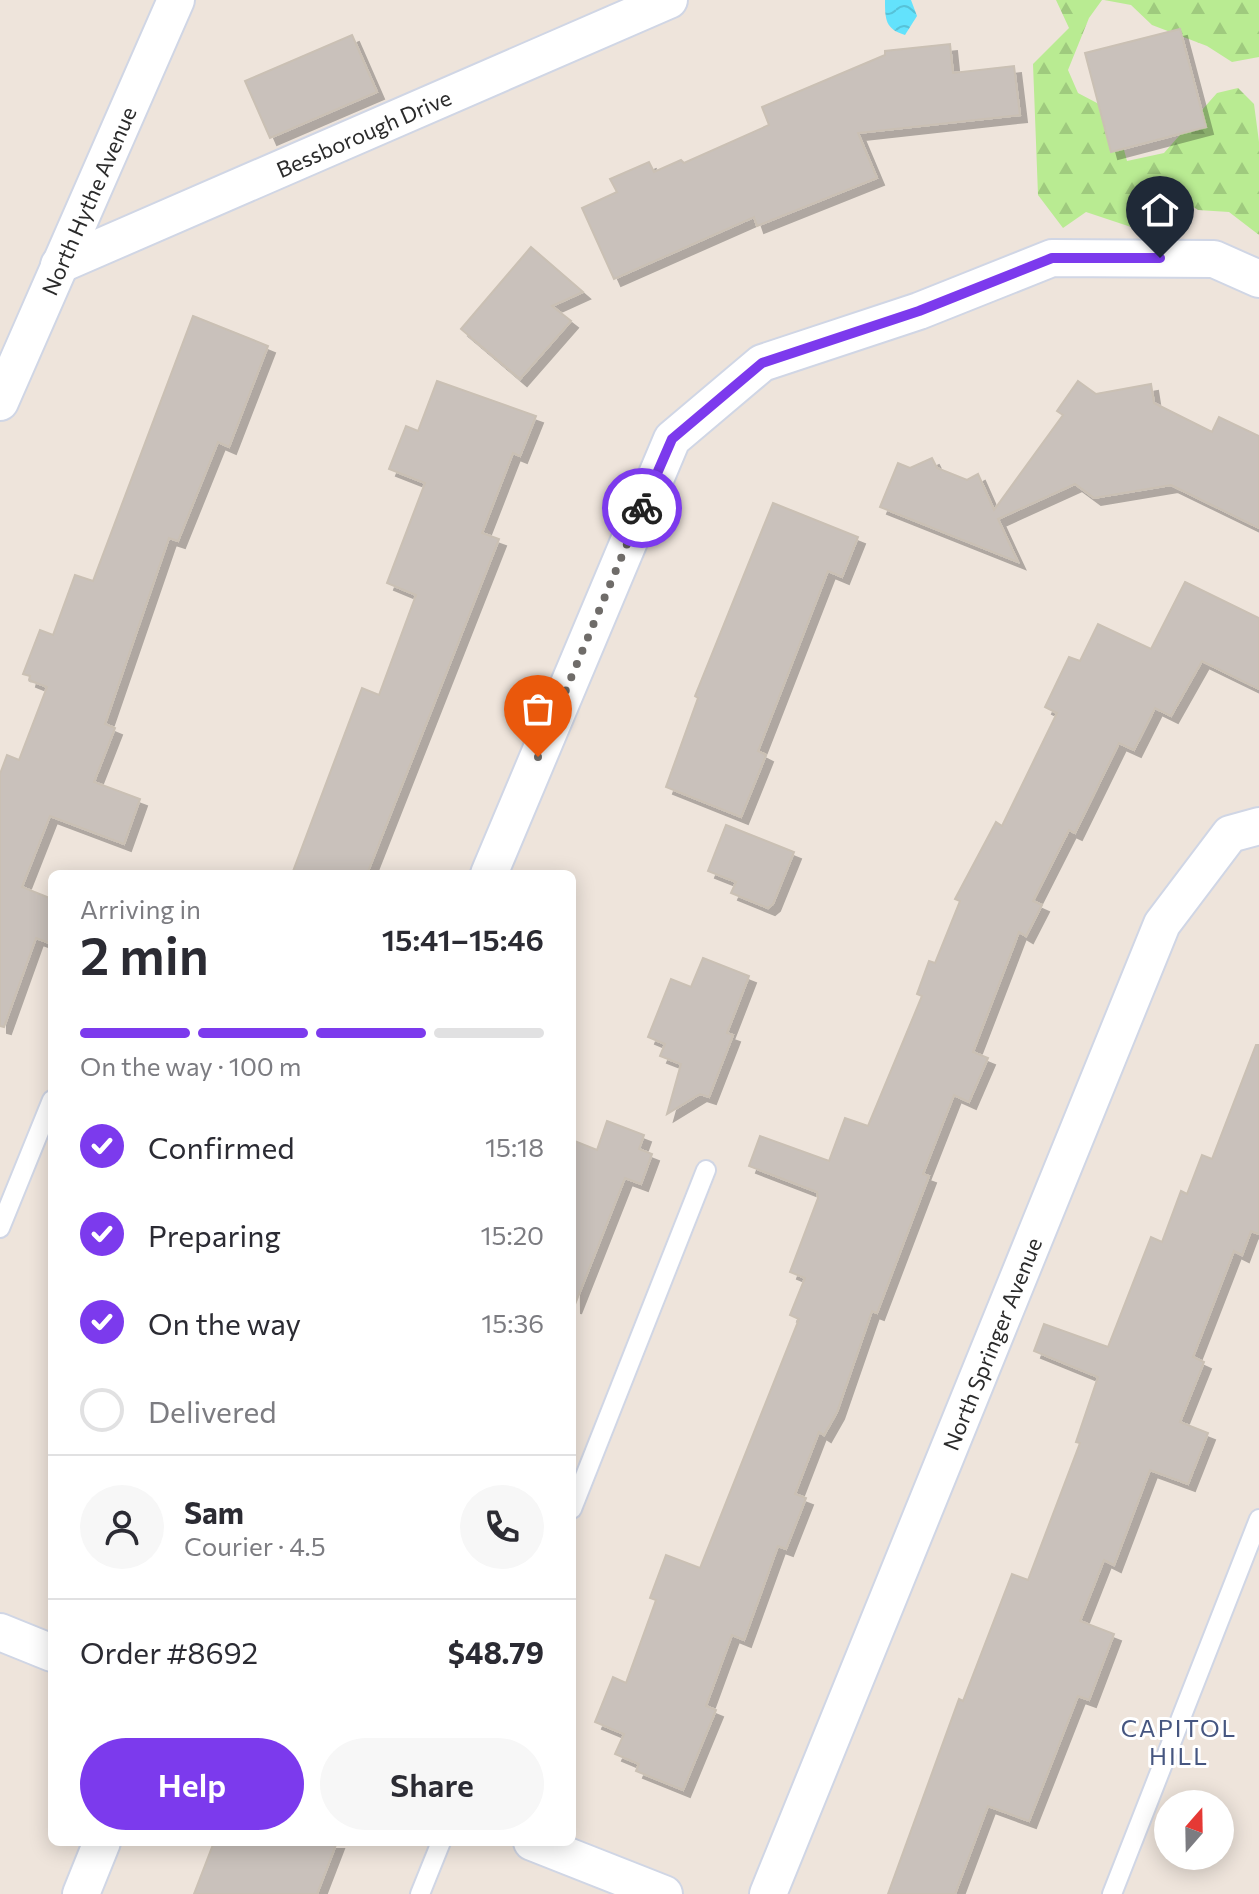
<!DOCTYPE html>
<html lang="en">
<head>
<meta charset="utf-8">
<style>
  :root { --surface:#fff; --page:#f7f7f7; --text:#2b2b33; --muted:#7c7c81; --line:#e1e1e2; --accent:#7c3aed }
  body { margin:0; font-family:Commissioner,sans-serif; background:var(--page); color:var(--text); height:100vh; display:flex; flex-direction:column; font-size:30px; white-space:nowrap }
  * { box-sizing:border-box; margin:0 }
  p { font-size:26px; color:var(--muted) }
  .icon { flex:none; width:44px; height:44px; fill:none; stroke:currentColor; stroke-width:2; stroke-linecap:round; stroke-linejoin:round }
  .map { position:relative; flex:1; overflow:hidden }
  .sheet { position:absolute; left:48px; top:870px; width:528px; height:976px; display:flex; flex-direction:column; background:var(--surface); border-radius:12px; box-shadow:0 4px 20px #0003 }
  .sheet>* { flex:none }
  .needle { width:52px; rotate:20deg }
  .buttons { position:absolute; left:1154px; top:1790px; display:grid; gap:16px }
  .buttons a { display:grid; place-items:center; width:80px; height:80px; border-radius:50%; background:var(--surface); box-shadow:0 4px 20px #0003; font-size:40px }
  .pin { position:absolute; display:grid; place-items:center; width:68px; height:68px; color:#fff; margin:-82px -34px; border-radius:50% 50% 50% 0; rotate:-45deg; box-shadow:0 0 8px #0007 }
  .pin .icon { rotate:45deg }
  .courier { position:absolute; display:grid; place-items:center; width:80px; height:80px; margin:-40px; border:6px solid #7c3aed; border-radius:50%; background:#fff; color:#222; box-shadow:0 2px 10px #0007 }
  .overview em { font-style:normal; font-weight:600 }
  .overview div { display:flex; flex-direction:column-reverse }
  .overview { display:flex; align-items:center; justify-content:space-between; height:136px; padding:0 32px }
  h1 { font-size:52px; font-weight:600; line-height:60px }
  .bar { display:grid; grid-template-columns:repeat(4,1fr); gap:12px 8px; align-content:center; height:96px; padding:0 32px }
  .bar i { height:10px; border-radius:6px; background:var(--line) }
  .bar .on { background:var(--accent) }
  .bar p { grid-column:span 4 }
  .line { display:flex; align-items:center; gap:20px; padding:0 32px; border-top:2px solid var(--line) }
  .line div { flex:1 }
  .round { display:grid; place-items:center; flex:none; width:84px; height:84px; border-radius:42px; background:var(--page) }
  ol { padding:0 32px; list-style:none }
  li { display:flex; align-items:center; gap:24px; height:88px }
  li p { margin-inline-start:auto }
  li .icon { padding:8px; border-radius:50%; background:var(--accent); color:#fff; stroke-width:4 }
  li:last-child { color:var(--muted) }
  li i { width:44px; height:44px; border:4px solid var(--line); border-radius:50% }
  .button { display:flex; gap:16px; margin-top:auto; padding:16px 32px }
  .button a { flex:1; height:92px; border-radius:48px; background:var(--accent); color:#fff; font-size:32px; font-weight:600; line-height:92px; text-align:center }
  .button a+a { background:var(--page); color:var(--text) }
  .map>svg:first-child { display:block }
</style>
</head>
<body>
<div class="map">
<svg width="1259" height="1894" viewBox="0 0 1259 1894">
  <defs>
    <pattern id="forest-firs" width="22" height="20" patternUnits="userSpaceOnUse" patternTransform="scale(2)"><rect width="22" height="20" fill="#b9eb92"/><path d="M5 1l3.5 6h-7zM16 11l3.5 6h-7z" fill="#9fca7e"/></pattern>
    <pattern id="water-waves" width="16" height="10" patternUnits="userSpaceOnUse" patternTransform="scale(2)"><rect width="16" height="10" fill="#63e2fc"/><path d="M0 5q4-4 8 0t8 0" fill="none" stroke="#56c2d8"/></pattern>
    <filter id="shadow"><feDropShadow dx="7" dy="7" stdDeviation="0" flood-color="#0004"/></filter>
  </defs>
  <rect width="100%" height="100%" fill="#eee4db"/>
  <!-- forest -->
  <g fill="url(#forest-firs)">
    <polygon points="1056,0 1102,0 1089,18 1068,70 1078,93 1114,112 1127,161 1164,153 1217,93 1238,88 1254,104 1259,142 1259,235 1229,212 1198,210 1165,188 1131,227 1086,212 1063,228 1038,195 1033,64 1069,28"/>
    <polygon points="1104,0 1259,0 1259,57 1232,62 1207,46 1152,25 1131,5"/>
  </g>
  <!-- water -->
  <path fill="url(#water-waves)" d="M885,0H911L917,16L905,35C885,29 885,19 885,0Z"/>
  <!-- building -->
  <g fill="#c9c1bb" stroke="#cac0b4" stroke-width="2" filter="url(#shadow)">
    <polygon points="1180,29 1206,127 1111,152 1085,53"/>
    <polygon points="352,35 377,92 270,138 245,81"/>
    <polygon points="950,44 953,73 1014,66 1020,115 858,133 877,178 757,226 754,217 614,279 582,208 617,192 610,179 649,162 654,172 681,160 684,163 769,125 762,107 885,55 885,51"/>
    <polygon points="531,247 583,292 552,306 571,321 520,379 461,329"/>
    <polygon points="193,316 268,346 229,447 218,442 178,541 169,538 105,724 115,728 94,782 140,799 124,844 50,816 22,887 52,899 52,944 36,938 4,1027 0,1026 0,774 7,755 19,760 47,687 29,680 30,676 23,674 40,630 53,635 75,575 93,581"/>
    <polygon points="437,381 536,416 520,456 513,453 482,533 499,539 367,874 292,874 362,688 379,695 416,595 387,583 425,483 389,469 406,426 418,431"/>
    <polygon points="1078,381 1096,394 1151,384 1154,403 1212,432 1219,417 1259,436 1259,528 1171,485 1094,498 1075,484 998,519 1018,562 880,507 898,463 910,468 932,458 937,468 967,480 978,474 994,510 1063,415 1057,411"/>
    <polygon points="773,503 858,537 842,577 828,571 758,751 766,755 741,817 666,787 698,698 695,696"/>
    <polygon points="1185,582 1259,618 1259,689 1202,661 1171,716 1155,708 1134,750 1119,743 1075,833 1069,830 1033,901 1042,905 1026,936 1019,932 973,1052 988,1058 969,1102 954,1095 923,1174 929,1176 877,1313 872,1311 837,1412 824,1435 819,1432 795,1494 806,1498 786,1549 778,1546 744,1640 732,1635 706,1706 716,1710 683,1790 636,1771 639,1764 615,1754 624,1734 595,1722 613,1677 626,1683 656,1600 650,1598 666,1555 700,1568 799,1319 790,1315 805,1278 790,1272 818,1198 817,1192 749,1166 760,1136 829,1161 845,1118 868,1126 922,996 917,994 929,961 935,963 960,901 955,899 996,822 1002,826 1057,713 1045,707 1069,657 1080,661 1098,624 1151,649"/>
    <polygon points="726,825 794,852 773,904 768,908 731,893 736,882 708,871"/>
    <polygon points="703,958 749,976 727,1033 733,1035 709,1097 700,1094 667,1114 681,1064 660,1056 665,1044 648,1037 671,979 691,987"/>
    <polygon points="1256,1045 1259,1045 1259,1234 1251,1231 1242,1255 1234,1251 1193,1357 1204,1362 1180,1422 1208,1433 1188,1484 1150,1470 1114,1565 1104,1560 1080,1621 1114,1634 1089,1700 1078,1696 1029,1821 988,1806 955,1894 888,1894 959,1699 963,1701 1012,1574 1028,1580 1080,1443 1076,1442 1098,1377 1034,1351 1044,1324 1108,1347 1151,1237 1162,1242 1181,1191 1187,1194 1202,1155 1212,1159"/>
    <polygon points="607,1121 644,1135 639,1149 652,1154 641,1184 625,1178 574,1307 572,1140 597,1150"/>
    <polygon points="214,1842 337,1842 317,1894 194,1894"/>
  </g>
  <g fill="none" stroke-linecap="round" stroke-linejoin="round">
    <!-- lane casing -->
    <g stroke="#d0d6e5" stroke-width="22">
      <g id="lane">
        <polyline points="0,1228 52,1100"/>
        <polyline points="572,1509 706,1170"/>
        <polyline points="420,1894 441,1842"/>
        <polyline points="1112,1894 1259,1519"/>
      </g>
    </g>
    <!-- street casing -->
    <g stroke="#d0d6e5" stroke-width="40">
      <g id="street">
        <path id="s1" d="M59,265L669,0"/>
        <path id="s2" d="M0,402L176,0"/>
        <polyline points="489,874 672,439 762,363 919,311 1052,258 1214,259 1259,279"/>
        <polyline points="0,1632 52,1653"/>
        <polyline points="532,1842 664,1894"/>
        <polyline points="81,1894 102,1842"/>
        <path id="s3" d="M768,1894L1162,924L1230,834L1259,826"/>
      </g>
    </g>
    <!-- lane -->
    <use href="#lane" stroke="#fff" stroke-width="18"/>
    <!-- street -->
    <use href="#street" stroke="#fff" stroke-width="36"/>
  </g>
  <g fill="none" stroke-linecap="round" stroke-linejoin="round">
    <!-- done -->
    <polyline stroke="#6f6c69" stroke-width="8" stroke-dasharray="0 14.4" points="538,757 642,508"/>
    <!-- route -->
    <polyline stroke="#7c3aed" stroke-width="10" points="642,508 672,439 762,363 919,311 1052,258 1160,258"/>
  </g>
  <g text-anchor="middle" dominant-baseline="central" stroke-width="6" stroke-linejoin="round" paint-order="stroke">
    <!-- street labels -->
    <g font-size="22" fill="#2b2b2b" stroke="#fff">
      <text stroke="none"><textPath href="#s1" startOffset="332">Bessborough Drive</textPath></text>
      <text stroke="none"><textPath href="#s2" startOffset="220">North Hythe Avenue</textPath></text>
      <text stroke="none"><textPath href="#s3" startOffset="594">North Springer Avenue</textPath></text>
    </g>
    <!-- neighbourhood labels -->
    <g font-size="24" letter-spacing="2" fill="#465680" stroke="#fff">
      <text x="1179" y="1727">CAPITOL<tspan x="1179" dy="28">HILL</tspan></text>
    </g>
  </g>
</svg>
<div class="buttons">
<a><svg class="needle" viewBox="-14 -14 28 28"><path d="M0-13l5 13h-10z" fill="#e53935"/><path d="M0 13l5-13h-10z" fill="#7c7c81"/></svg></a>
</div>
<div class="pin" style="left:538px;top:757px;background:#ea580c"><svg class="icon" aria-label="bag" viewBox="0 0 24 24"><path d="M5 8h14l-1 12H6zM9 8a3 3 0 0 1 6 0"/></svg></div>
<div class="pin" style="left:1160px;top:258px;background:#1f2937"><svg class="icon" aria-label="home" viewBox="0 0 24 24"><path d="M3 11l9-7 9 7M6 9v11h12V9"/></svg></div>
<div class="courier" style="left:642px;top:508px"><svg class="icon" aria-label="bike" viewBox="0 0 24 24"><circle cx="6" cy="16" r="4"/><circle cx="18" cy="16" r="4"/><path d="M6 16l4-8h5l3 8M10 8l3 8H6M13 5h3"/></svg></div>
<section class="sheet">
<div class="overview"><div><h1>2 min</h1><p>Arriving in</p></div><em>15:41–15:46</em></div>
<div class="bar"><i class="on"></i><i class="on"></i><i class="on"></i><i></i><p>On the way · 100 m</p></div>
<ol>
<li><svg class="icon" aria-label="check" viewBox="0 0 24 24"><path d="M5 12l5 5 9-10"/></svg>Confirmed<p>15:18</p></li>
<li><svg class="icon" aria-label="check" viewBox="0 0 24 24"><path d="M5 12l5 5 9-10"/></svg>Preparing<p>15:20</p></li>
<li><svg class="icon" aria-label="check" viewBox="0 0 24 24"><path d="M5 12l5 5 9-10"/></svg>On the way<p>15:36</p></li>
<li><i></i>Delivered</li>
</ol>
<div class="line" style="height:144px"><a class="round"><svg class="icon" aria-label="person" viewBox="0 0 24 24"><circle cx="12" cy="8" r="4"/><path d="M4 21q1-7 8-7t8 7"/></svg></a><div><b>Sam</b><p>Courier · 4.5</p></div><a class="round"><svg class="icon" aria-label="phone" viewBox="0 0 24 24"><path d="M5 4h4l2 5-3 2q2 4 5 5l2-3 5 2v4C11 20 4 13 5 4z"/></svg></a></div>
<div class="line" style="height:104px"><div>Order #8692</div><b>$48.79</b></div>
<div class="button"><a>Help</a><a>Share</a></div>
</section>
</div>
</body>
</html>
